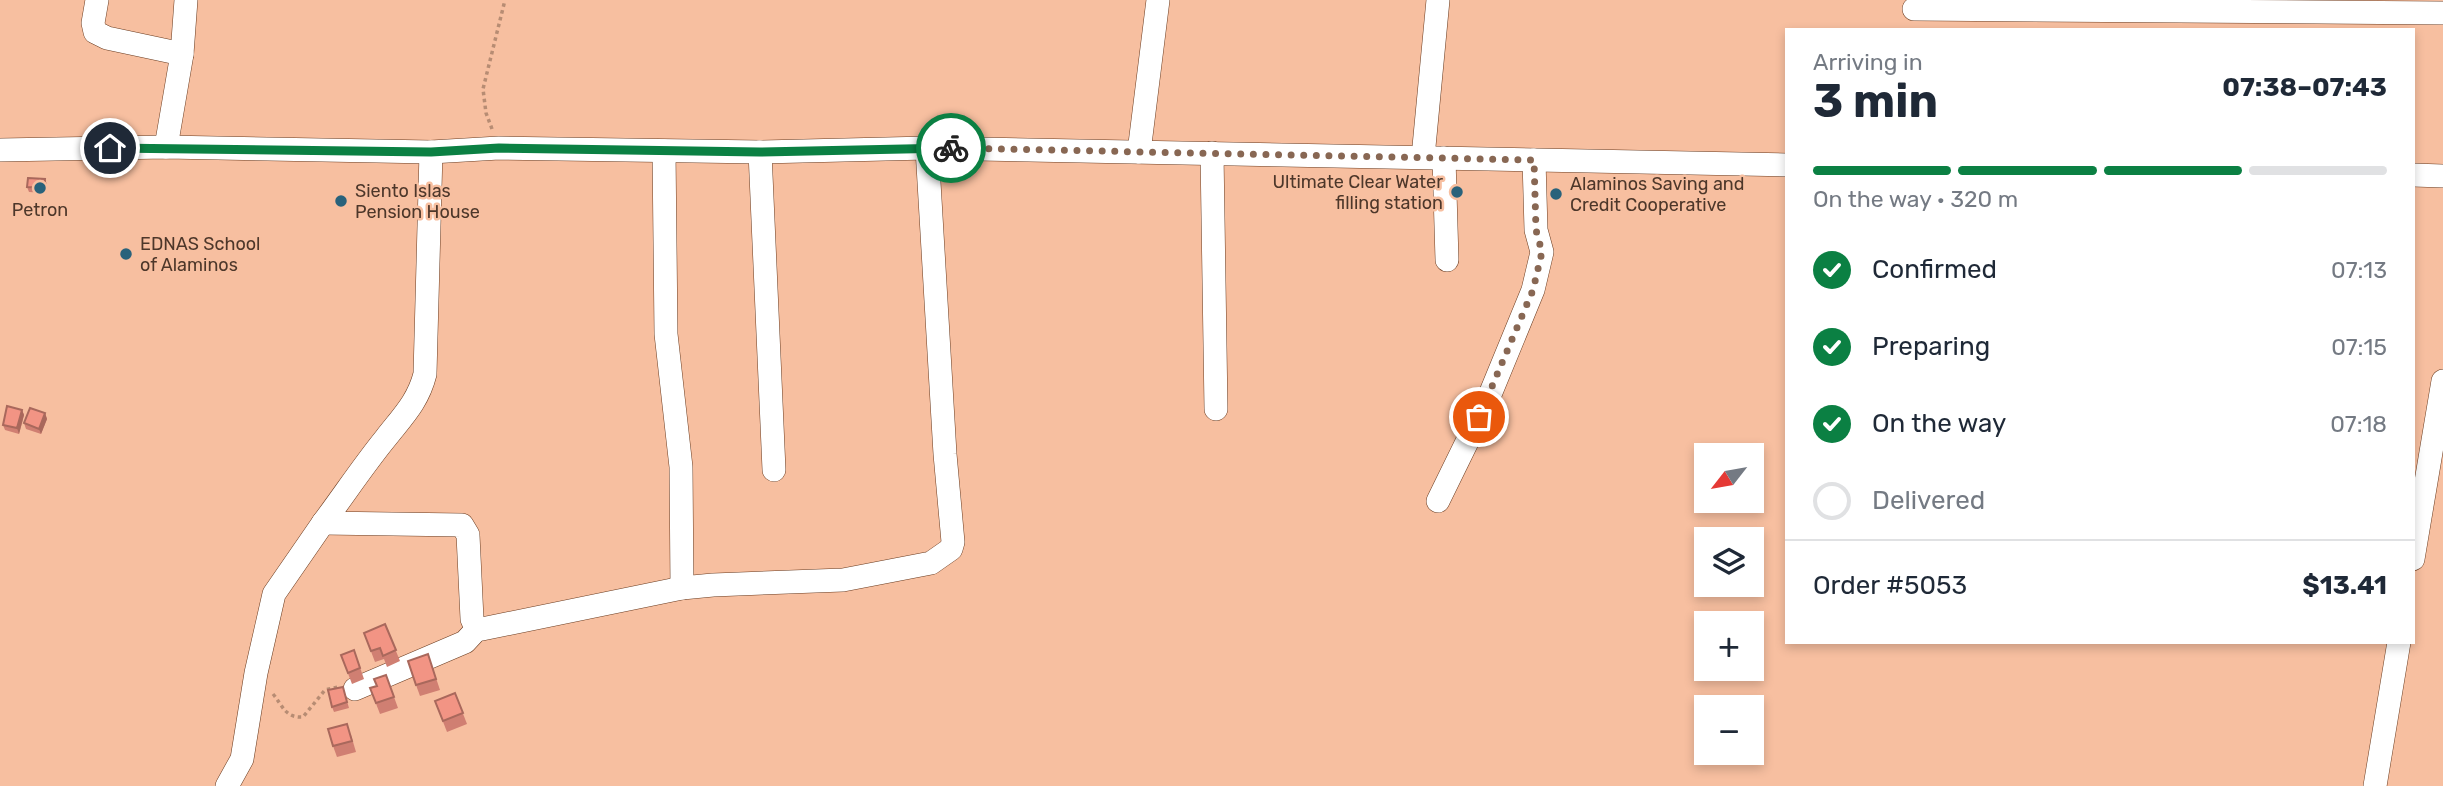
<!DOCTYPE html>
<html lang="en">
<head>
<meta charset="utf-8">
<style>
  :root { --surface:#fff; --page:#f2f2f3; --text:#1f2937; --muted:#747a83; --line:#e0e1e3; --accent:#0b8043 }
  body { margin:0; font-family:Rubik,sans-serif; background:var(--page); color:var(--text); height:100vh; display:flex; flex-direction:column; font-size:26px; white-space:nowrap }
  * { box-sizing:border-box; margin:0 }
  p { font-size:23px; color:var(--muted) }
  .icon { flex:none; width:38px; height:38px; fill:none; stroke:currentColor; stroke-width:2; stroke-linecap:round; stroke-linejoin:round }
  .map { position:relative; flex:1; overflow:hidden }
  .drawer { position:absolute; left:1785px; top:28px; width:630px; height:616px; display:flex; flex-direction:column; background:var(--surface); border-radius:0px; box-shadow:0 4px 10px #0003 }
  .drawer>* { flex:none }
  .needle { width:46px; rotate:239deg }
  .buttons { position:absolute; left:1694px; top:443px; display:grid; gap:14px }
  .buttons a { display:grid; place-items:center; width:70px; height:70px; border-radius:0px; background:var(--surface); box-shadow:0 4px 10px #0003; font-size:35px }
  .pin { position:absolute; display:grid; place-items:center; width:60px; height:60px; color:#fff; margin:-30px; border:4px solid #fff; border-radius:50%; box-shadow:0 2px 7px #0007 }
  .courier { position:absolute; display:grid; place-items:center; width:70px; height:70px; margin:-35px; border:5px solid #0b8043; border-radius:50%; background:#fff; color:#222; box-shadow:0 2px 9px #0007 }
  .head em { font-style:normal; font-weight:700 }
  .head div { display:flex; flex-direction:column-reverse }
  .head { display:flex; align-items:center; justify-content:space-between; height:119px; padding:0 28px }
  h1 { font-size:46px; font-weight:700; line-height:52px }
  .bar { display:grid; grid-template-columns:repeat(4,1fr); gap:10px 7px; align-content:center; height:84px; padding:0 28px }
  .bar i { height:9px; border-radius:5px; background:var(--line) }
  .bar .active { background:var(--accent) }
  .bar p { grid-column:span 4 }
  .line { display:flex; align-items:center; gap:18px; padding:0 28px; border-top:2px solid var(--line) }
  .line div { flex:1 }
  ol { padding:0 28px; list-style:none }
  li { display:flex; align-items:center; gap:21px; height:77px }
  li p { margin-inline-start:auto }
  li .icon { padding:7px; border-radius:50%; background:var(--accent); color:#fff; stroke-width:4 }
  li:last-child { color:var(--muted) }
  li i { width:38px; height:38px; border:4px solid var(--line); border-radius:50% }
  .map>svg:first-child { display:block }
</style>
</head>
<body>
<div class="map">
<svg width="2443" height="786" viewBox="0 0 2443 786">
  <rect width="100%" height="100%" fill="#f7bfa0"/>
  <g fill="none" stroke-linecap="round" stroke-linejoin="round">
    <!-- minor casing -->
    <g stroke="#6a3b1f" stroke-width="24">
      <g id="minor">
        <polyline points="97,0 93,23 95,32 107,38 182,54"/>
        <polyline points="1914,9 2443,13"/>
        <polyline points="166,147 182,54 186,0"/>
        <polyline points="0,150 166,147 431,152 499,148 760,152 927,148 1787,165"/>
        <polyline points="664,151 666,334 681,467 682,588"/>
        <path d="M431,152L425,374C418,402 402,417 385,439C363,466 344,495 323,523L462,525L468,535L472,619L475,626L482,629L682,588L713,585L843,580L931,563L951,549L953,542L945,454L927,148"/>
        <polyline points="760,152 774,470"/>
        <polyline points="1139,152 1158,0"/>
        <polyline points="1212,153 1216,409"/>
        <polyline points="1423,157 1438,0"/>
        <polyline points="1444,158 1447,260"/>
        <polyline points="2413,175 2443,176"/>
        <polyline points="1438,501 1489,397 1533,290 1542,252 1536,230 1534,160"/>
        <polyline points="2413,559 2443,381"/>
        <polyline points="355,689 465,642 478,628"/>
        <polyline points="227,786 242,759 256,673 274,594 323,523"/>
        <polyline points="2375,786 2399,642"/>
      </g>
    </g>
    <!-- path -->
    <g stroke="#b78c73" stroke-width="3.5" stroke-dasharray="3.5 3.5" stroke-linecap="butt">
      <polyline points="492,129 486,113 483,89 505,0"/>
      <path d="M273,694C283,706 285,718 303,717L325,690L338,687"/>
    </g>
    <!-- minor -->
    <use href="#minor" stroke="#fff" stroke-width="23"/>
  </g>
  <!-- wall -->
  <g fill="#d07f72">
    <polygon points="45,179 47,185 46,193 29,192 27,187"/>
    <polygon points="22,410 24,415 19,434 5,430 3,425"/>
    <polygon points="45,413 47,419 41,434 26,429 24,423"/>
    <polygon points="385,624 400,661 387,667 384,659 375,662 364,633"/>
    <polygon points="354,650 364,679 352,684 341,655"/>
    <polygon points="428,654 440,690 420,696 416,685"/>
    <polygon points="386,675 398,708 380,714 370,688 377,686"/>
    <polygon points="343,687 349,708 334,712 332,707"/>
    <polygon points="455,693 467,724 447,732 435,701"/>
    <polygon points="351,735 356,752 337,757 333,746"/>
  </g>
  <!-- shaded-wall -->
  <g fill="#a9685c">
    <polygon points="45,179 47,185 46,193 44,188"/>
    <polygon points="22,410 24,415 19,434 17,428"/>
    <polygon points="45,413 47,419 41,434 39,429"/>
  </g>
  <!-- building -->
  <g fill="#f29484" stroke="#a9685c" stroke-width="2">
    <polygon points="28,178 45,179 44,188 27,187"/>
    <polygon points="7,406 22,410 17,428 3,425"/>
    <polygon points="30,408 45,413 39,429 24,423"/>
    <polygon points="385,624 396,650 383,656 380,648 371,651 364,633"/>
    <polygon points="354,650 360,668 348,673 341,655"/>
    <polygon points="428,654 436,679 416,685 408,661"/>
    <polygon points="386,675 394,697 376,703 370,688 377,686 374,679"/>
    <polygon points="343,687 347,702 332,707 328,690"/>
    <polygon points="455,693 463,713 443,721 435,701"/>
    <polygon points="347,724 352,741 333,746 328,729"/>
  </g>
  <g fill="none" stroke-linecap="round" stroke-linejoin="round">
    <!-- done -->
    <polyline stroke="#886753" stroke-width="7" stroke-dasharray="0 12.6" points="951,148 1534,160 1536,230 1542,252 1533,290 1479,417"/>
    <!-- route -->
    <polyline stroke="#0b8043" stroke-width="9" points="110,148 431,152 499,148 760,152 951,148"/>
  </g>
  <!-- markers -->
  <g fill="#29627b" stroke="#f7bfa0" stroke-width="2.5">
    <circle cx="40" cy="188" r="7"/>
    <circle cx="1457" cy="192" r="7"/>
    <circle cx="1556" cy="194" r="7"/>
    <circle cx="341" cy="201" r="7"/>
    <circle cx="126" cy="254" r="7"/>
  </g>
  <g text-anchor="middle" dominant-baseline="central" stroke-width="5" stroke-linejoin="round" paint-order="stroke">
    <!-- poi labels -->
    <g font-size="18" fill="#4d372a" stroke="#f7bfa0" text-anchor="start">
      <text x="1443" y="182" text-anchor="end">Ultimate Clear Water<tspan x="1443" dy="21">filling station</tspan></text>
      <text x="1570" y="184">Alaminos Saving and<tspan x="1570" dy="21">Credit Cooperative</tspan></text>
      <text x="355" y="191">Siento Islas<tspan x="355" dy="21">Pension House</tspan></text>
      <text x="40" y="210" text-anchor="middle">Petron</text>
      <text x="140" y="244">EDNAS School<tspan x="140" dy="21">of Alaminos</tspan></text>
    </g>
  </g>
</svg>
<div class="buttons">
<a><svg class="needle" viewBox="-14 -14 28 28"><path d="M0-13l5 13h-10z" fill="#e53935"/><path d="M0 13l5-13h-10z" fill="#747a83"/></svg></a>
<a><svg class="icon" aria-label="layers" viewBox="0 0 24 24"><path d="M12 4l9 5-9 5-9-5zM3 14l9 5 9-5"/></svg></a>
<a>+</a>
<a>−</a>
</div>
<div class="pin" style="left:1479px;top:417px;background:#ea580c"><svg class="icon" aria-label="bag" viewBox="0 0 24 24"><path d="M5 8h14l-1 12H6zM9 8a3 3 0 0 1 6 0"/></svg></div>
<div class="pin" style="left:110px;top:148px;background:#1f2937"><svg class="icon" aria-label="home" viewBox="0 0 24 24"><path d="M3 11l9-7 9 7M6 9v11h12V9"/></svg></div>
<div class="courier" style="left:951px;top:148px"><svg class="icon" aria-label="bike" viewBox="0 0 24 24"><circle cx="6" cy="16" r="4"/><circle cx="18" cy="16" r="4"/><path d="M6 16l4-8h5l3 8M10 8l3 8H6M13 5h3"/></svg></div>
<section class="drawer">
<div class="head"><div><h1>3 min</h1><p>Arriving in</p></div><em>07:38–07:43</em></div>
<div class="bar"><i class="active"></i><i class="active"></i><i class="active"></i><i></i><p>On the way · 320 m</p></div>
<ol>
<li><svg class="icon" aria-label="check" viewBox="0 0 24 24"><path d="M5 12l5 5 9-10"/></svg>Confirmed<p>07:13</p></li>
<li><svg class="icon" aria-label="check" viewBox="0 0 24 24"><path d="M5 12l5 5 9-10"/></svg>Preparing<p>07:15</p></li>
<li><svg class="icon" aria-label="check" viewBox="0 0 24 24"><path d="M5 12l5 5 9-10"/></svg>On the way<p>07:18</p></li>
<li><i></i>Delivered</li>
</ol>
<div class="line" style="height:91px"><div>Order #5053</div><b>$13.41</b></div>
</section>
</div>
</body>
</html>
